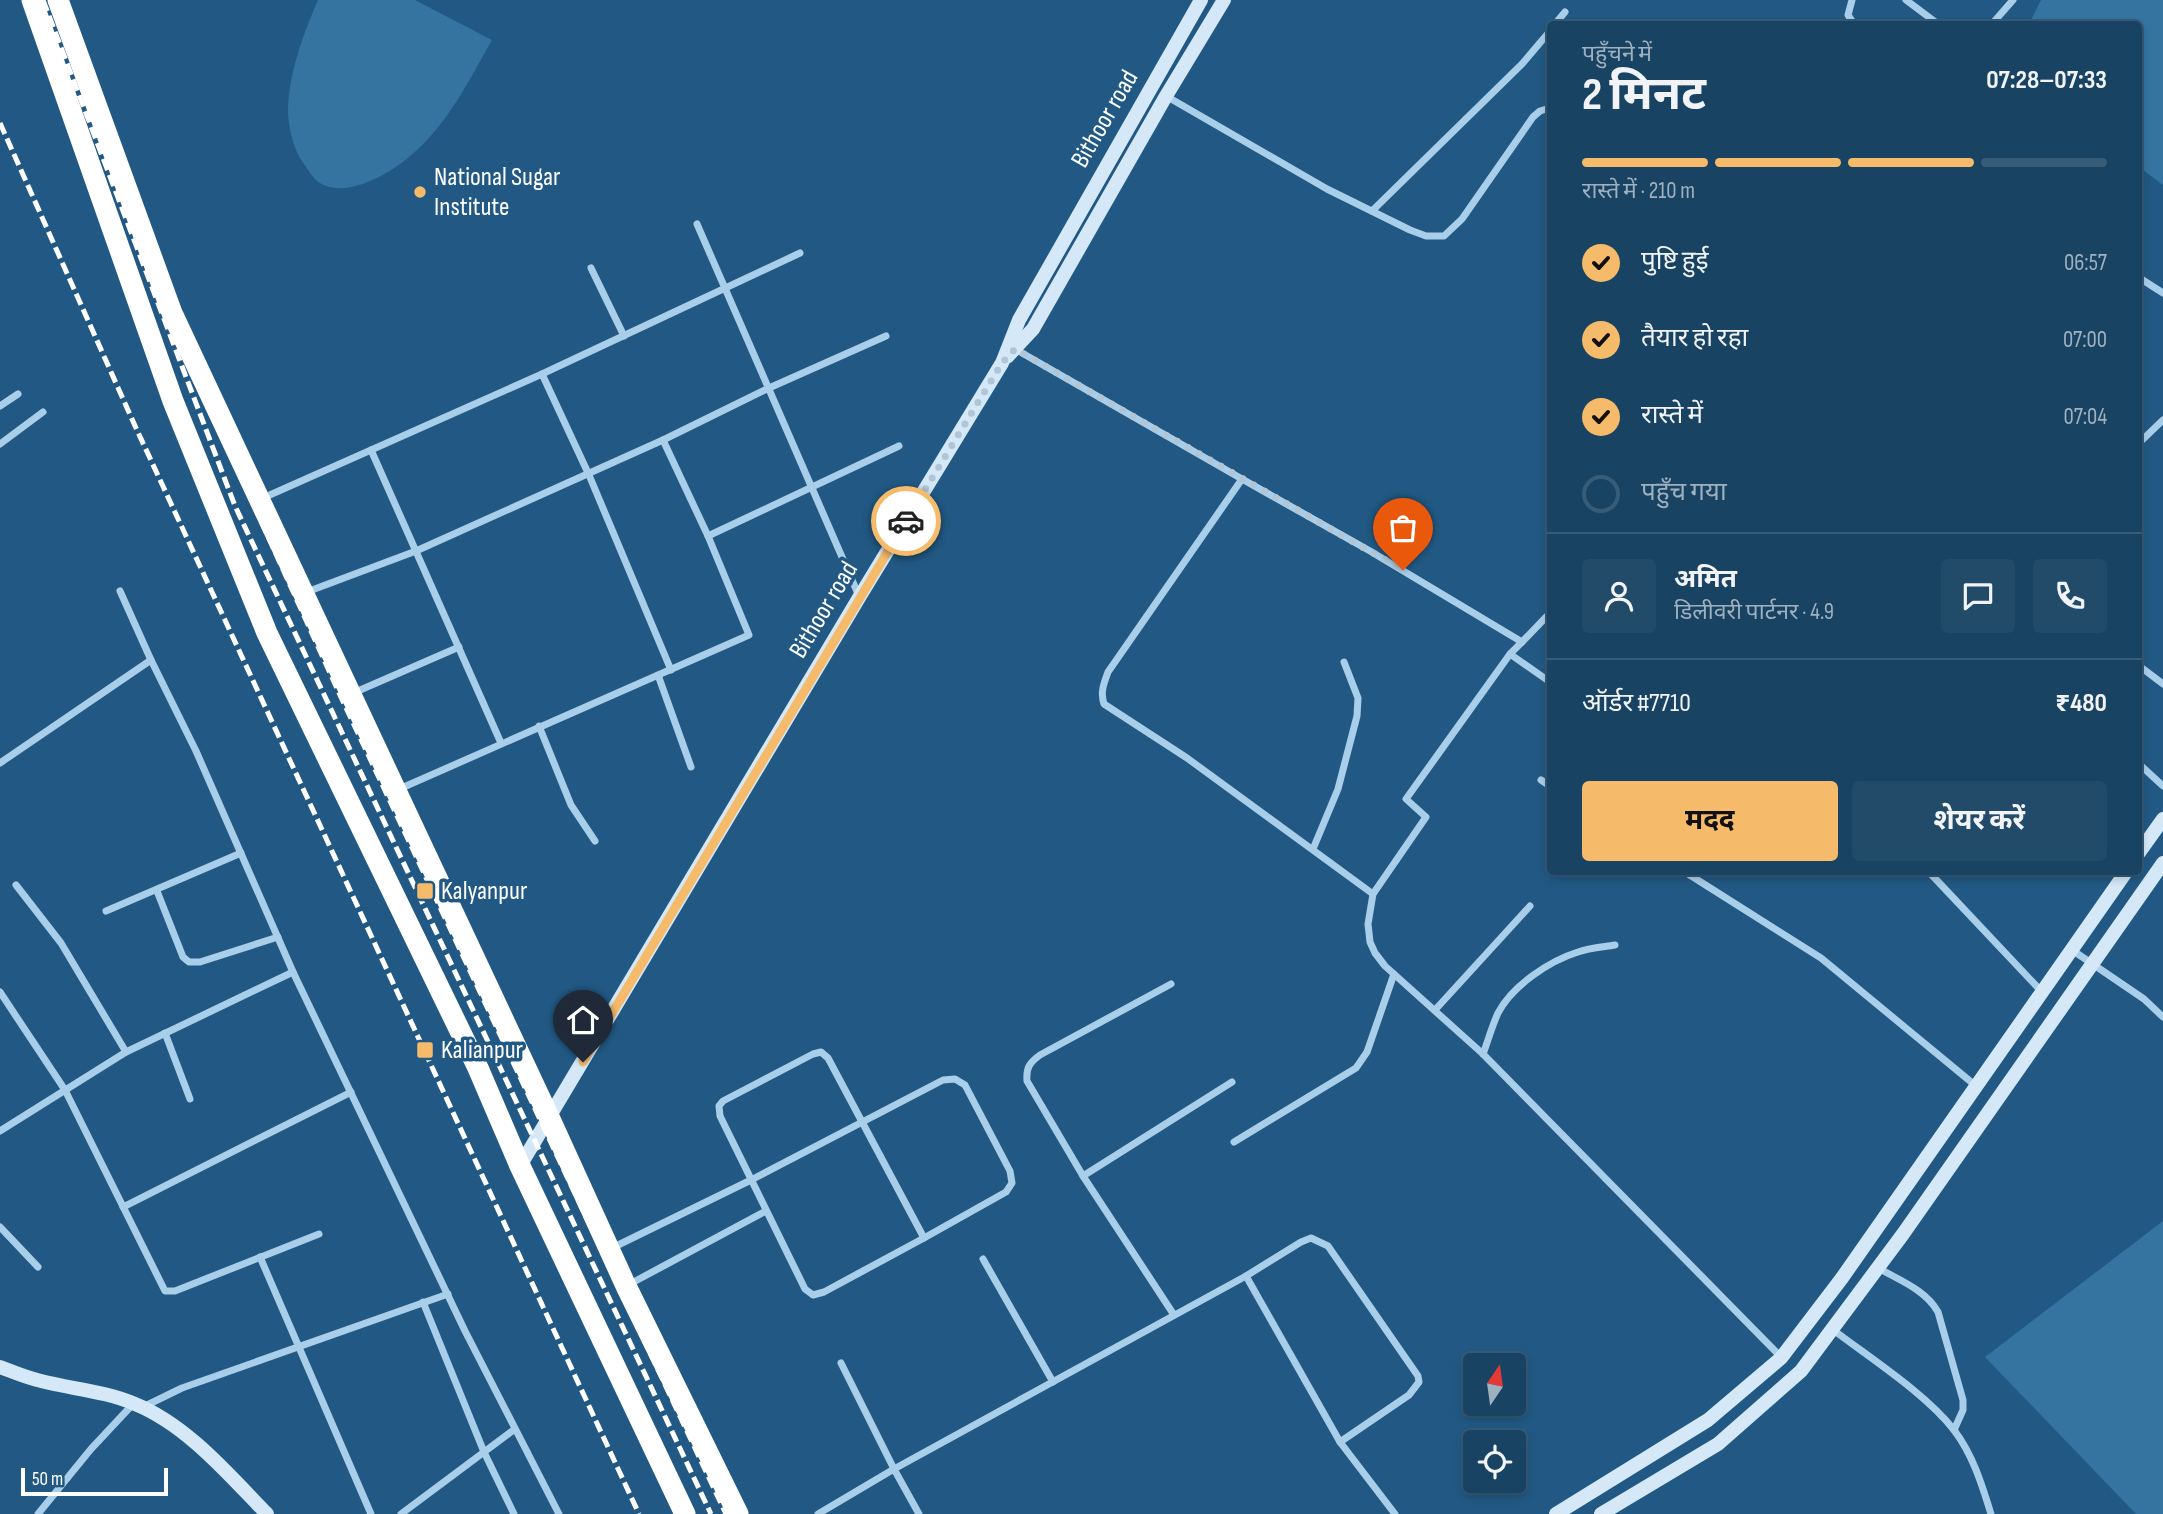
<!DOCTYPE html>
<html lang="hi">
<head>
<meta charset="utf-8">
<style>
  :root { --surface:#194363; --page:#224a69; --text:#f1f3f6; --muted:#9fb0be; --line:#375c78; --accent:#f5bb6b }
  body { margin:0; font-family:"Sofia Sans Condensed","Noto Sans Devanagari",sans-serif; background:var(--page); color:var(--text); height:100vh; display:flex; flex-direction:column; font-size:26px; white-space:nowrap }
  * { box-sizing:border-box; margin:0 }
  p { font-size:23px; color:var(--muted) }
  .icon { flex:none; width:38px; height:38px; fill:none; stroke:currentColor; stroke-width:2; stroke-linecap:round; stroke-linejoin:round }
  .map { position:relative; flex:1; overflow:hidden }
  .drawer { position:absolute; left:1547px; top:21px; width:595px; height:854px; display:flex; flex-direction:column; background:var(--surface); border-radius:7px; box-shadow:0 4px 10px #0003,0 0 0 2px var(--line) }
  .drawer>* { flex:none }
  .needle { width:46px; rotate:13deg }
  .fabs { position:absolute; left:1463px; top:1353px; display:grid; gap:14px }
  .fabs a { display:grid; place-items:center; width:63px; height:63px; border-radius:7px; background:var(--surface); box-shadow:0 4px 10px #0003,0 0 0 2px var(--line); font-size:35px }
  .scale { position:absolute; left:21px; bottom:18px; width:147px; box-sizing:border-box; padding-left:7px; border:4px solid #fff; border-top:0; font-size:19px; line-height:24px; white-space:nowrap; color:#fff; -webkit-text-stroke:5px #215984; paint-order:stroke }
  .pin { position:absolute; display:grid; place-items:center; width:60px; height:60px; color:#fff; margin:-72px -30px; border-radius:50% 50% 50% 0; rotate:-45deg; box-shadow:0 0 7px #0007 }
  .pin .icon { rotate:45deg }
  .courier { position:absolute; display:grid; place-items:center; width:70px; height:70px; margin:-35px; border:5px solid #f5bb6b; border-radius:50%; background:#fff; color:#222; box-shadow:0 2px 9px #0007 }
  .head em { font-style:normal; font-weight:700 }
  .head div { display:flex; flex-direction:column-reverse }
  .head { display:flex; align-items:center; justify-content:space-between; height:119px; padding:0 35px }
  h1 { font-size:46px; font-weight:700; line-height:52px }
  .bar { display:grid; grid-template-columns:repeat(4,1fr); gap:10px 7px; align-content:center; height:84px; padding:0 35px }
  .bar i { height:9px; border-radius:5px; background:var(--line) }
  .bar .current { background:var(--accent) }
  .bar p { grid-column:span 4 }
  .line { display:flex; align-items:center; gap:18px; padding:0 35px; border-top:2px solid var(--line) }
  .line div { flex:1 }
  .round { display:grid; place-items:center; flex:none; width:74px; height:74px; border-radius:7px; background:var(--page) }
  ol { padding:0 35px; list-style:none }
  li { display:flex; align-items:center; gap:21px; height:77px }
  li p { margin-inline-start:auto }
  li .icon { padding:7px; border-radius:50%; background:var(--accent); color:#111; stroke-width:4 }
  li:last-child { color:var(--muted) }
  li i { width:38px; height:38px; border:4px solid var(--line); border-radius:50% }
  .button { display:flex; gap:14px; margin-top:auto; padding:14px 35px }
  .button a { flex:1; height:80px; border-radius:7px; background:var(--accent); color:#111; font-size:28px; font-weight:700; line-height:80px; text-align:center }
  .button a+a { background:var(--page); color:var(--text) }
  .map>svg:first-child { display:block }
</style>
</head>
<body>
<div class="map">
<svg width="2163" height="1514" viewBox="0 0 2163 1514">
  <rect width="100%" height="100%" fill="#215984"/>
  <!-- green -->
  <g fill="#3573a1">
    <path d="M318,0H415L492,40C468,82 447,126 409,157C388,175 342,201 317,181C312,177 308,169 304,164C294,151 289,130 288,113C288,75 303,35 318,0Z"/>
    <polygon points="2041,0 2163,0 2163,185 2139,167 2138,24 2029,24"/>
    <polygon points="2163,1221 2163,1514 2136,1514 1985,1357"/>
  </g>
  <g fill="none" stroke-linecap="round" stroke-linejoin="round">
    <!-- street -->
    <g stroke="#a9cee9" stroke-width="7">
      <polyline points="1852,0 1848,15 1854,24"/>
      <polyline points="1906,0 1938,24"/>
      <polyline points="1555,24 1565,12"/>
      <polyline points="1992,24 2013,0"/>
      <polyline points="1166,96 1327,189 1410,230 1426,236 1444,236 1462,219 1533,117 1540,111 1550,108"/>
      <polyline points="1372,211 1522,64 1550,31"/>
      <polyline points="697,224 859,596"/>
      <polyline points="591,268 624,336"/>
      <polyline points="2138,277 2163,293"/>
      <path d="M1015,349L1242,479L1108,672C1104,683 1100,692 1104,704L1187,758L1373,894"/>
      <polyline points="542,374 589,475 671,670"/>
      <polyline points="0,406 18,394"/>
      <polyline points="663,440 769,388 886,336"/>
      <polyline points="0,444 43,412"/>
      <polyline points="2138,444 2163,420"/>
      <polyline points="371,450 501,743"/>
      <polyline points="1242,479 1370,551 1522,642 1510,654 1406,799 1426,817 1373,894 1368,924 1370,942 1375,953 1385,966 1483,1054 1781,1357"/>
      <polyline points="263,498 542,374 800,253"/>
      <polyline points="708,536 899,446"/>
      <polyline points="120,591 151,660"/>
      <polyline points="304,593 416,551 663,440 708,536 749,635 397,790"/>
      <polyline points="1522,642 1550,613"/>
      <polyline points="1510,654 1550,682"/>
      <polyline points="2138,665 2163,684"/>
      <polyline points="658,675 691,767"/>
      <polyline points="351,694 459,647"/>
      <polyline points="539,726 571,805 595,841"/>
      <polyline points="0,763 151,660 196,751 293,972 465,1331 559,1514"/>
      <polyline points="2138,763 2163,786"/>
      <polyline points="1541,780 1550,786"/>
      <polyline points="1313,849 1338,789 1357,716 1358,698 1344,662"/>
      <polyline points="1685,872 1821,958 1976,1086"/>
      <polyline points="1929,872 2042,992"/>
      <polyline points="16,885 61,943 126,1052"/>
      <polyline points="157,891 183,957 189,962 200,962 278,937"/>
      <polyline points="106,911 241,853"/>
      <polyline points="2072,950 2144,999 2163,1017"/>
      <path d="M1171,984L1040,1055C1029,1063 1026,1068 1027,1081L1083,1176L1174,1315"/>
      <polyline points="0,992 65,1090 165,1291 175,1291 319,1234"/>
      <polyline points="1435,1010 1530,906"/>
      <polyline points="165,1033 190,1099"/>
      <polygon points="821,1052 828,1058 924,1238 824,1292 813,1295 805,1289 720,1116 719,1106 723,1101 813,1054"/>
      <path d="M1483,1054C1488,1041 1492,1026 1498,1013C1512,986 1549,961 1578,952C1589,948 1603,947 1615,945"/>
      <polyline points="0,1131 126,1052 293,972"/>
      <polyline points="1234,1142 1356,1068 1367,1052 1394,974"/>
      <polyline points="1083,1176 1232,1082"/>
      <polyline points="123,1207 351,1092"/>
      <polyline points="0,1227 38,1267"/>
      <polyline points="612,1248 751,1180 943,1080 955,1079 965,1085 1010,1171 1012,1183 1006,1192 924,1238"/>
      <polyline points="260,1257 371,1514"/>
      <polyline points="983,1259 1053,1382"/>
      <path d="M1878,1268C1899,1280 1926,1290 1938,1312L1963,1400V1410L1954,1430"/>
      <polyline points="1246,1276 1340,1442 1395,1514"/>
      <polyline points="628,1285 766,1211"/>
      <polyline points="423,1302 484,1452 514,1514"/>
      <path d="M1832,1329C1870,1358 1925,1393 1954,1430C1973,1455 1982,1485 1991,1514"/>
      <polyline points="841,1363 894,1469 919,1514"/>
      <polyline points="143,1407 182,1388 448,1294"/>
      <polyline points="38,1514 91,1449 134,1403"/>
      <polyline points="401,1514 515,1429"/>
      <polyline points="818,1514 894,1469 1246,1276 1301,1242 1311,1238 1328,1246 1418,1376 1419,1382 1409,1395 1340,1442"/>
    </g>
    <!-- secondary -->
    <g stroke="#d4e8f7" stroke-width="14">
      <polyline points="1007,357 1033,329 1166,96 1224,0"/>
      <polyline points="2138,854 2163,819"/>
      <polyline points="520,1166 860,596 1002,363 1019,320 1201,0"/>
      <path d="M0,1367C13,1372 27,1378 41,1381C72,1389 105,1391 135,1404C187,1425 229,1475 267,1514"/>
      <polyline points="1556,1514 1708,1420 1781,1358 1842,1278 2126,872"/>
      <polyline points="1601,1514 1718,1444 1801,1371 1903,1234 2163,863"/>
    </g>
    <!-- highway -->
    <g stroke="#fff" stroke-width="21">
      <polyline points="32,0 173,401 267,633 478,1068 520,1166 685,1514"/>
      <polyline points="58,0 172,313 549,1117 626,1286 738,1514"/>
    </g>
    <!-- rail -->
    <g stroke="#fff" stroke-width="5" stroke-dasharray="12 5" stroke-linecap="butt">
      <polyline points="43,0 235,506 711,1514"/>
      <polyline points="56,0 251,499 340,695 726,1514"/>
      <polyline points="0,123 136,428 639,1514"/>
    </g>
  </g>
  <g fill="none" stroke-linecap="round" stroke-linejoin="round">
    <!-- done -->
    <polyline stroke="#b1c5d4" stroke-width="7" stroke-dasharray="0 12.6" points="906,521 1002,363 1015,349 1403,570"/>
    <!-- route -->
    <polyline stroke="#f5bb6b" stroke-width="9" points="583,1062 906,521"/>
  </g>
  <!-- markers -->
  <g fill="#f5bb6b" stroke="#215984" stroke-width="2.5">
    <circle cx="420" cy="192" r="7"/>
    <rect x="416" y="882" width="18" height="18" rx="3.5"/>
    <rect x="416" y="1041" width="18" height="18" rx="3.5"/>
  </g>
  <g text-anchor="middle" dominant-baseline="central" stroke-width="7" stroke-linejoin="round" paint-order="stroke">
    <!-- street labels -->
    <g font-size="26" fill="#fff" stroke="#215984">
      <text transform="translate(1105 119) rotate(-60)">Bithoor road</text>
      <text transform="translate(824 610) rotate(-59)">Bithoor road</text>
    </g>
    <!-- poi labels -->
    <g font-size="26" fill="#fff" stroke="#215984" text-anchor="start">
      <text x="434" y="177">National Sugar<tspan x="434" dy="30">Institute</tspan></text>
      <text x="441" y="891">Kalyanpur</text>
      <text x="441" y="1050">Kalianpur</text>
    </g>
  </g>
</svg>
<div class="fabs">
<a><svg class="needle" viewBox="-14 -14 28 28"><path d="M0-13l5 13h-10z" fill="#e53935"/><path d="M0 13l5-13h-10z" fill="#9fb0be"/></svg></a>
<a><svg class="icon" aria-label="locate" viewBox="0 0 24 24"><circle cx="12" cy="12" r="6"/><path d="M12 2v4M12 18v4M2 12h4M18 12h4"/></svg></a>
</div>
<div class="scale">50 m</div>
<div class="pin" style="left:1403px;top:570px;background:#ea580c"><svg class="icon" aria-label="bag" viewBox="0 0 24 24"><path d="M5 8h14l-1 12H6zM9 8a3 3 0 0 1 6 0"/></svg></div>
<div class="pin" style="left:583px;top:1062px;background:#1f2937"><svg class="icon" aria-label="home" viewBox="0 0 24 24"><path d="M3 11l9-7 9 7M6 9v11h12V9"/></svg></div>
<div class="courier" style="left:906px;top:521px"><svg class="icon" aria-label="car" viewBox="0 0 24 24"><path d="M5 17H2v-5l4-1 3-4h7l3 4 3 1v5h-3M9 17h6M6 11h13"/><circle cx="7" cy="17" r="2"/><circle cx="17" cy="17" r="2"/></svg></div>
<section class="drawer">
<div class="head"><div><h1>2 मिनट</h1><p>पहुँचने में</p></div><em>07:28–07:33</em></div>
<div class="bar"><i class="current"></i><i class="current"></i><i class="current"></i><i></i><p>रास्ते में · 210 m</p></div>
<ol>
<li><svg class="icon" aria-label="check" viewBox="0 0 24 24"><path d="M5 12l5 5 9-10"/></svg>पुष्टि हुई<p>06:57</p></li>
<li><svg class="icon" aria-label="check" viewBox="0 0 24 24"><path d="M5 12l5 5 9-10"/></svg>तैयार हो रहा<p>07:00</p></li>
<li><svg class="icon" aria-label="check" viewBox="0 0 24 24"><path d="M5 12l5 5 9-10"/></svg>रास्ते में<p>07:04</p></li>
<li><i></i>पहुँच गया</li>
</ol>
<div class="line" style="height:126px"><a class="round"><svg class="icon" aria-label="person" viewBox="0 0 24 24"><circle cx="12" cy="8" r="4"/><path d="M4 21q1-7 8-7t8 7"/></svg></a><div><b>अमित</b><p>डिलीवरी पार्टनर · 4.9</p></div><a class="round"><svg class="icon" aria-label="chat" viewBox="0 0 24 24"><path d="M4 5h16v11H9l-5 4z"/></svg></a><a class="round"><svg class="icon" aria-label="phone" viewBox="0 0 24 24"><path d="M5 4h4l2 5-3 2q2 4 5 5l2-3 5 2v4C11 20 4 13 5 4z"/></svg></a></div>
<div class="line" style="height:91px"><div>ऑर्डर #7710</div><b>₹480</b></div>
<div class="button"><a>मदद</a><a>शेयर करें</a></div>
</section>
</div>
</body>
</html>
